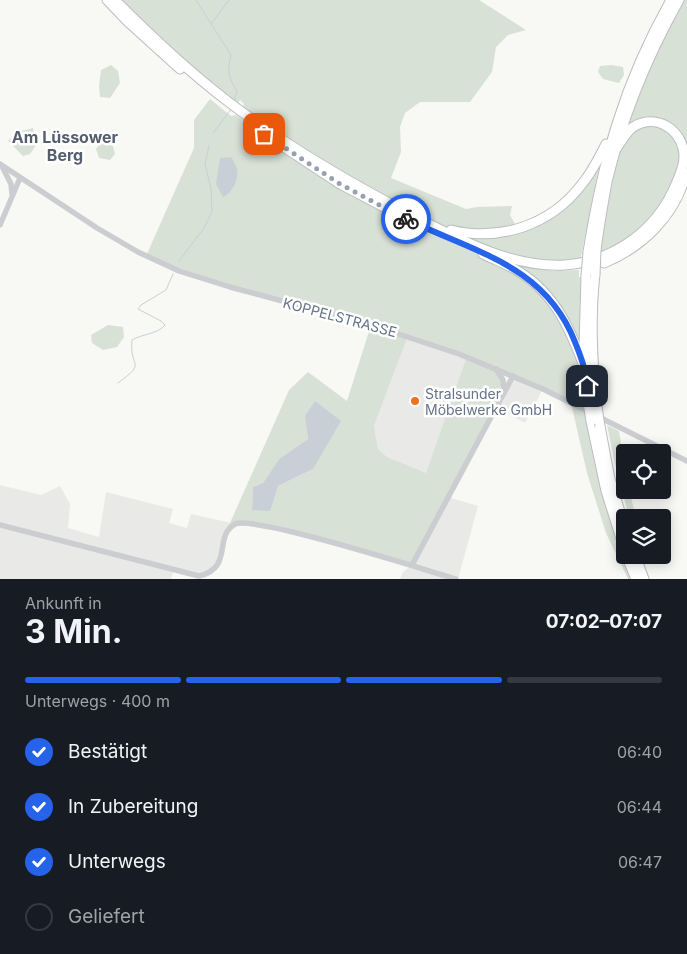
<!DOCTYPE html>
<html lang="de">
<head>
<meta charset="utf-8">
<style>
  :root { --surface:#171b24; --page:#20242c; --text:#f1f3f6; --muted:#9ea1a6; --line:#363941; --accent:#2563eb }
  body { margin:0; font-family:Inter,sans-serif; background:var(--page); color:var(--text); height:100vh; display:flex; flex-direction:column; font-size:19px; white-space:nowrap }
  * { box-sizing:border-box; margin:0 }
  p { font-size:16px; color:var(--muted) }
  .icon { flex:none; width:28px; height:28px; fill:none; stroke:currentColor; stroke-width:2; stroke-linecap:round; stroke-linejoin:round }
  .map { position:relative; height:579px; overflow:hidden }
  .sheet { display:flex; flex-direction:column; background:var(--surface); flex:1 }
  .sheet>* { flex:none }
  .buttons { position:absolute; left:616px; top:444px; display:grid; gap:10px }
  .buttons a { display:grid; place-items:center; width:55px; height:55px; border-radius:5px; background:var(--surface); box-shadow:0 2px 12px #0003; font-size:25px }
  .pin { position:absolute; display:grid; place-items:center; width:42px; height:42px; color:#fff; margin:-21px; border-radius:10px; box-shadow:0 2px 8px #0006 }
  .courier { position:absolute; display:grid; place-items:center; width:50px; height:50px; margin:-25px; border:4px solid #2563eb; border-radius:50%; background:#fff; color:#222; box-shadow:0 1px 6px #0007 }
  .summary em { font-style:normal; font-weight:700 }
  .summary div { display:flex; flex-direction:column-reverse }
  .summary { display:flex; align-items:center; justify-content:space-between; height:85px; padding:0 25px }
  h1 { font-size:32px; font-weight:700; line-height:38px }
  .bar { display:grid; grid-template-columns:repeat(4,1fr); gap:8px 5px; align-content:center; height:60px; padding:0 25px }
  .bar i { height:6px; border-radius:4px; background:var(--line) }
  .bar .current { background:var(--accent) }
  .bar p { grid-column:span 4 }
  ol { padding:0 25px; list-style:none }
  li { display:flex; align-items:center; gap:15px; height:55px }
  li p { margin-inline-start:auto }
  li .icon { padding:5px; border-radius:50%; background:var(--accent); color:#fff; stroke-width:4 }
  li:last-child { color:var(--muted) }
  li i { width:28px; height:28px; border:2px solid var(--line); border-radius:50% }
  .map>svg:first-child { display:block }
</style>
</head>
<body>
<div class="map">
<svg width="687" height="579" viewBox="0 0 687 579">
  <rect width="100%" height="100%" fill="#f8f8f5"/>
  <!-- built -->
  <g fill="#e9e9e8">
    <polygon points="408,336 467,356 426,474 387,457 378,449 374,426"/>
    <polygon points="513,376 543,389 525,423 496,408"/>
    <polygon points="0,485 41,495 60,486 70,504 68,528 99,537 106,492 173,509 169,523 187,528 191,514 236,524 230,528 218,566 207,574 174,570 171,579 0,579"/>
    <polygon points="448,497 478,506 458,579 400,579 403,572 412,565"/>
  </g>
  <!-- green -->
  <g fill="#d8e1d6" fill-rule="evenodd">
    <path d="M120,0H479L526,30L508,35L496,47L492,72L470,102H420L405,113L400,127L401,152L391,178L466,209L477,207L512,206L510,215L518,229L496,234L436,227L349,182L242,108L244,104L240,100L237,103C195,72 157,37 120,0Z"/>
    <polygon points="684,0 687,0 687,160 667,211 651,227 686,155 662,121 626,130 647,72"/>
    <polygon points="111,65 118,71 120,83 110,98 100,97 99,86 101,70"/>
    <polygon points="611,65 623,67 624,75 619,83 603,79 598,72 600,66"/>
    <path d="M210,99L231,116L236,115L289,151L404,218L508,266L549,297L586,371L591,421L636,579H628L606,533L587,473L571,403L497,369L504,393L412,565L308,536L230,523L289,390L308,372L347,401L371,325L230,287L146,256L194,148V120ZM408,336L467,356L426,473L387,457L378,449L374,426ZM305,416L313,469L278,486L252,510L253,487L263,483L279,459L308,439Z"/>
    <polygon points="660,124 681,145 677,180 646,227 601,255 602,235 613,180 622,144 635,127"/>
    <polygon points="33,128 37,144 30,154 23,156 8,141 14,133"/>
    <polygon points="103,140 112,143 115,154 110,160 99,158 96,149"/>
    <polygon points="601,156 580,261 548,262 518,257 471,241 473,235 492,235 555,213"/>
    <polygon points="515,265 552,271 579,270 579,277 581,277 580,345 571,326"/>
    <polygon points="108,325 123,327 124,337 117,347 103,350 92,343 91,335"/>
    <polygon points="607,425 619,431 625,468 625,490 629,490 636,517 629,517 614,460"/>
  </g>
  <!-- water -->
  <g fill="#c8cfd6">
    <path d="M231,157C233,160 236,165 237,169C239,180 232,193 223,197L216,184L220,158Z"/>
    <polygon points="315,401 341,421 313,469 278,486 270,511 252,510 253,487 263,483 279,459 308,439 305,416"/>
  </g>
  <g fill="none" stroke-linecap="round" stroke-linejoin="round">
    <!-- stream -->
    <g stroke="#c8cfd6" stroke-width="1">
      <path d="M196,0L231,55C227,72 228,77 237,91L234,102"/>
      <polyline points="211,24 229,0"/>
      <polyline points="213,133 232,108"/>
      <polyline points="179,261 204,228 212,212 211,189 205,164 209,146"/>
      <path d="M118,383C148,361 129,369 132,340C142,334 158,334 165,325L161,321L138,309L141,305L166,290L173,274"/>
    </g>
    <!-- highway casing -->
    <g stroke="#babdc1" stroke-width="11">
      <g id="highway">
        <polyline points="107,0 127,21 180,69"/>
        <path d="M115,0C150,35 187,70 226,100C287,147 355,186 423,221C467,243 515,268 565,265C615,261 657,230 676,184C680,175 684,166 684,157C684,131 657,112 633,127C626,132 621,142 616,149"/>
        <polyline points="267,136 340,184 422,227"/>
        <path d="M451,230C500,242 551,225 582,184C592,172 599,158 606,144"/>
        <path d="M596,250C599,227 603,204 607,182C622,118 647,57 679,0"/>
        <path d="M588,252C603,159 624,83 671,0"/>
        <path d="M483,254C495,260 507,264 518,271C556,294 571,331 586,371"/>
        <path d="M604,263C643,247 676,215 686,173"/>
        <path d="M595,274C590,318 592,362 597,407"/>
        <polyline points="586,276 584,347 588,402"/>
        <polyline points="591,421 606,491 625,551"/>
        <polyline points="600,426 610,479 625,528"/>
        <polyline points="626,555 636,579"/>
        <polyline points="635,555 644,579"/>
      </g>
    </g>
    <!-- minor -->
    <g stroke="#cbcdd1" stroke-width="5.5">
      <polyline points="0,164 97,228 138,252 179,271 230,287 371,325 459,354 543,389 687,461"/>
      <polyline points="2,166 11,184 12,194"/>
      <polyline points="0,225 20,178"/>
      <polyline points="496,369 503,380 504,393"/>
      <path d="M0,525L199,576C234,568 213,536 235,524C254,515 425,570 456,579"/>
      <polyline points="412,565 513,376"/>
    </g>
    <!-- highway -->
    <use href="#highway" stroke="#fff" stroke-width="9"/>
    <!-- highway-bridge casing -->
    <g stroke="#babdc1" stroke-width="11" stroke-linecap="butt">
      <g id="highway-bridge">
        <polyline points="595,274 596,250"/>
        <polyline points="586,276 588,252"/>
        <polyline points="588,402 591,421"/>
        <polyline points="597,407 600,426"/>
      </g>
    </g>
    <!-- highway-bridge -->
    <use href="#highway-bridge" stroke="#fff" stroke-width="9"/>
  </g>
  <g fill="none" stroke-linecap="round" stroke-linejoin="round">
    <!-- done -->
    <polyline stroke="#98a2af" stroke-width="5" stroke-dasharray="0 9" points="264,134 340,184 406,219"/>
    <!-- route -->
    <path stroke="#2563eb" stroke-width="6" d="M406,219C474,252 545,265 575,342C581,357 586,370 587,386"/>
  </g>
  <!-- markers -->
  <circle fill="#f0711e" stroke="#fff" stroke-width="2" cx="415" cy="401" r="5"/>
  <g text-anchor="middle" dominant-baseline="central" stroke-width="5" stroke-linejoin="round" paint-order="stroke">
    <!-- street labels -->
    <g font-size="14" fill="#657389" stroke="#fff">
      <text transform="translate(340 317) rotate(15)">KOPPELSTRASSE</text>
    </g>
    <!-- poi labels -->
    <g font-size="14" fill="#657389" stroke="#fff" text-anchor="start">
      <text x="425" y="393">Stralsunder<tspan x="425" dy="16">Möbelwerke GmbH</tspan></text>
    </g>
    <!-- quarter labels -->
    <g font-size="16" font-weight="bold" fill="#545e6d" stroke="#fff">
      <text x="65" y="137">Am Lüssower<tspan x="65" dy="18">Berg</tspan></text>
    </g>
  </g>
</svg>
<div class="buttons">
<a><svg class="icon" aria-label="locate" viewBox="0 0 24 24"><circle cx="12" cy="12" r="6"/><path d="M12 2v4M12 18v4M2 12h4M18 12h4"/></svg></a>
<a><svg class="icon" aria-label="layers" viewBox="0 0 24 24"><path d="M12 4l9 5-9 5-9-5zM3 14l9 5 9-5"/></svg></a>
</div>
<div class="pin" style="left:264px;top:134px;background:#ea580c"><svg class="icon" aria-label="bag" viewBox="0 0 24 24"><path d="M5 8h14l-1 12H6zM9 8a3 3 0 0 1 6 0"/></svg></div>
<div class="pin" style="left:587px;top:386px;background:#1f2937"><svg class="icon" aria-label="home" viewBox="0 0 24 24"><path d="M3 11l9-7 9 7M6 9v11h12V9"/></svg></div>
<div class="courier" style="left:406px;top:219px"><svg class="icon" aria-label="bike" viewBox="0 0 24 24"><circle cx="6" cy="16" r="4"/><circle cx="18" cy="16" r="4"/><path d="M6 16l4-8h5l3 8M10 8l3 8H6M13 5h3"/></svg></div>
</div>
<section class="sheet">
<div class="summary"><div><h1>3 Min.</h1><p>Ankunft in</p></div><em>07:02–07:07</em></div>
<div class="bar"><i class="current"></i><i class="current"></i><i class="current"></i><i></i><p>Unterwegs · 400 m</p></div>
<ol>
<li><svg class="icon" aria-label="check" viewBox="0 0 24 24"><path d="M5 12l5 5 9-10"/></svg>Bestätigt<p>06:40</p></li>
<li><svg class="icon" aria-label="check" viewBox="0 0 24 24"><path d="M5 12l5 5 9-10"/></svg>In Zubereitung<p>06:44</p></li>
<li><svg class="icon" aria-label="check" viewBox="0 0 24 24"><path d="M5 12l5 5 9-10"/></svg>Unterwegs<p>06:47</p></li>
<li><i></i>Geliefert</li>
</ol>
</section>
</body>
</html>
